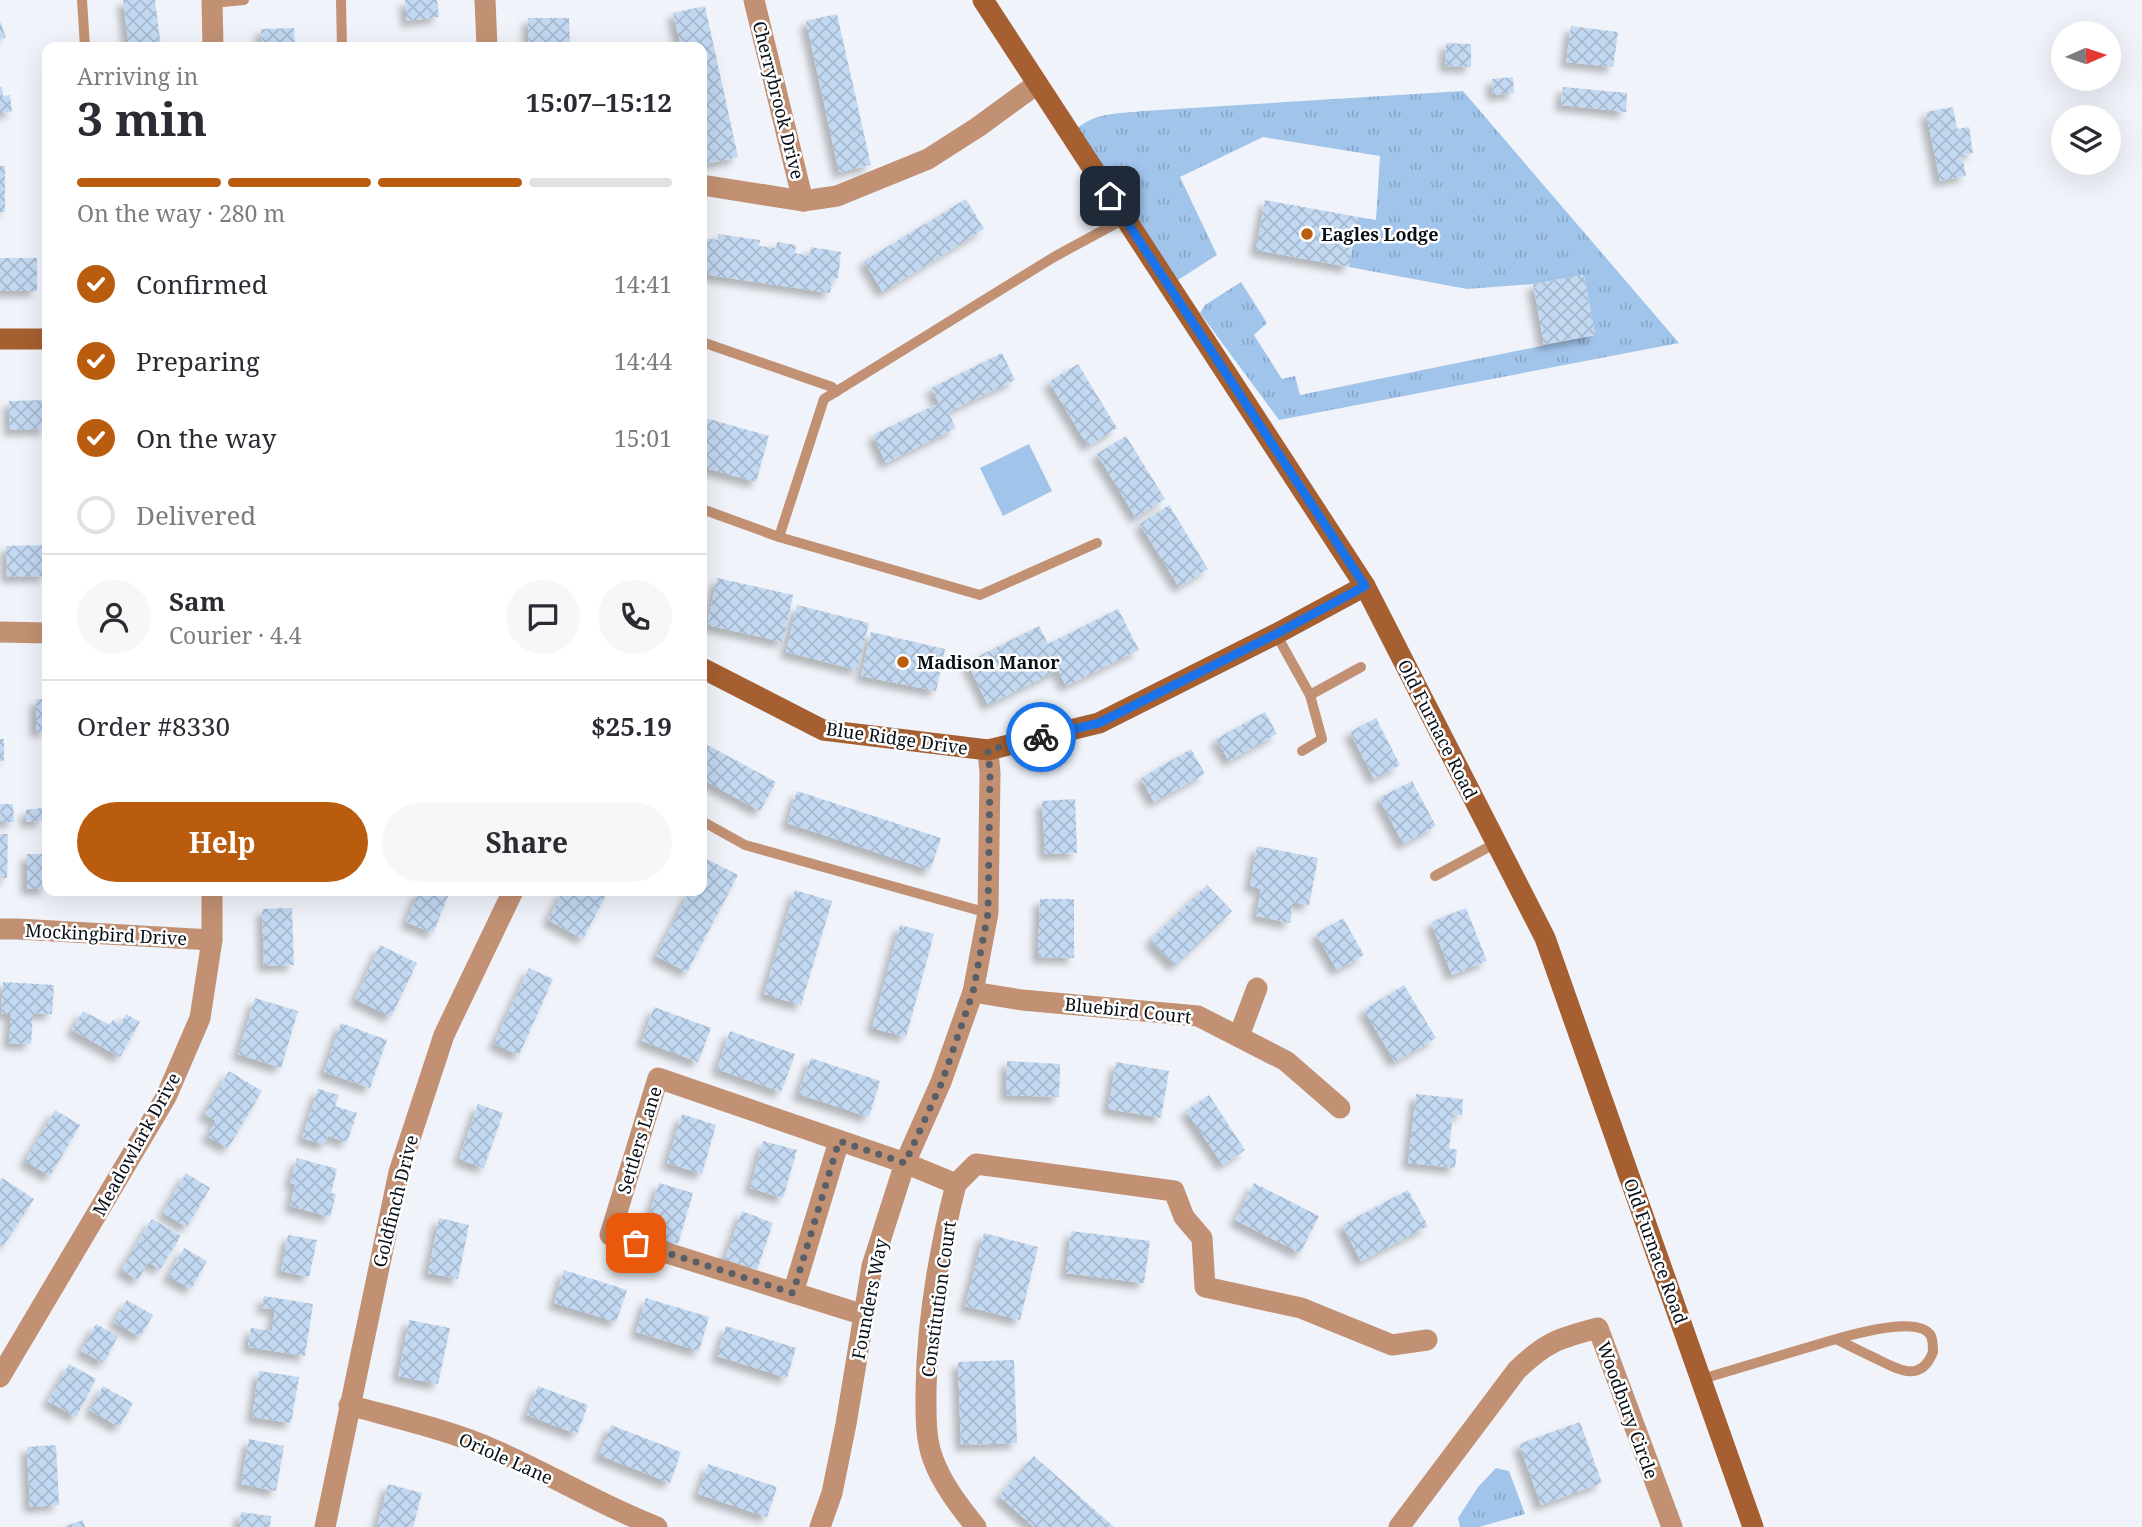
<!DOCTYPE html>
<html lang="en">
<head>
<meta charset="utf-8">
<style>
  :root { --surface:#fff; --page:#f7f7f7; --text:#2b2b33; --muted:#7c7c81; --line:#e1e1e2; --accent:#ba5c0e }
  body { margin:0; font-family:"Noto Serif",serif; background:var(--page); color:var(--text); height:100vh; display:flex; flex-direction:column; font-size:26px; white-space:nowrap }
  * { box-sizing:border-box; margin:0 }
  p { font-size:23px; color:var(--muted) }
  .icon { flex:none; width:38px; height:38px; fill:none; stroke:currentColor; stroke-width:2; stroke-linecap:round; stroke-linejoin:round }
  .map { position:relative; flex:1; overflow:hidden }
  .details { position:absolute; left:42px; top:42px; width:665px; height:854px; display:flex; flex-direction:column; background:var(--surface); border-radius:14px; box-shadow:0 7px 28px #0002 }
  .details>* { flex:none }
  .needle { width:46px; rotate:87deg }
  .tools { position:absolute; left:2051px; top:21px; display:grid; gap:14px }
  .tools a { display:grid; place-items:center; width:70px; height:70px; border-radius:50%; background:var(--surface); box-shadow:0 7px 28px #0002; font-size:35px }
  .pin { position:absolute; display:grid; place-items:center; width:60px; height:60px; color:#fff; margin:-30px; border-radius:14px; box-shadow:0 4px 10px #0006 }
  .courier { position:absolute; display:grid; place-items:center; width:70px; height:70px; margin:-35px; border:5px solid #1a73e8; border-radius:50%; background:#fff; color:#222; box-shadow:0 2px 9px #0007 }
  .head em { font-style:normal; font-weight:700 }
  .head div { display:flex; flex-direction:column-reverse }
  .head { display:flex; align-items:center; justify-content:space-between; height:119px; padding:0 35px }
  h1 { font-size:46px; font-weight:700; line-height:52px }
  .bar { display:grid; grid-template-columns:repeat(4,1fr); gap:10px 7px; align-content:center; height:84px; padding:0 35px }
  .bar i { height:9px; border-radius:5px; background:var(--line) }
  .bar .on { background:var(--accent) }
  .bar p { grid-column:span 4 }
  .line { display:flex; align-items:center; gap:18px; padding:0 35px; border-top:2px solid var(--line) }
  .line div { flex:1 }
  .round { display:grid; place-items:center; flex:none; width:74px; height:74px; border-radius:37px; background:var(--page) }
  ol { padding:0 35px; list-style:none }
  li { display:flex; align-items:center; gap:21px; height:77px }
  li p { margin-inline-start:auto }
  li .icon { padding:7px; border-radius:50%; background:var(--accent); color:#fff; stroke-width:4 }
  li:last-child { color:var(--muted) }
  li i { width:38px; height:38px; border:4px solid var(--line); border-radius:50% }
  .action { display:flex; gap:14px; margin-top:auto; padding:14px 35px }
  .action a { flex:1; height:80px; border-radius:42px; background:var(--accent); color:#fff; font-size:28px; font-weight:700; line-height:80px; text-align:center }
  .action a+a { background:var(--page); color:var(--text) }
  .map>svg:first-child { display:block }
</style>
</head>
<body>
<div class="map">
<svg width="2142" height="1527" viewBox="0 0 2142 1527">
  <defs>
    <pattern id="grass-tufts" width="24" height="20" patternUnits="userSpaceOnUse" patternTransform="scale(1.75)"><rect width="24" height="20" fill="#a1c4eb"/><path d="M3 7l-1-3M5 7V3M7 7l1-3M15 17l-1-3M17 17v-4M19 17l1-3" fill="none" stroke="#89a7c9"/></pattern>
    <pattern id="building-cross-hatch" width="8" height="8" patternUnits="userSpaceOnUse" patternTransform="scale(1.75)"><rect width="8" height="8" fill="#c3d9f2"/><path d="M0 0l8 8M0 8l8-8" fill="none" stroke="#a6b9cf"/></pattern>
    <filter id="shadow"><feDropShadow dx="-6" dy="6" stdDeviation="3.5" flood-color="#0004"/></filter>
  </defs>
  <rect width="100%" height="100%" fill="#f0f4fa"/>
  <!-- grass -->
  <g fill="url(#grass-tufts)">
    <path d="M1463,91L1679,343L1279,420L1200,313L1205,305L1241,282L1267,323L1254,335L1282,379L1295,376L1300,395L1595,335L1584,275L1533,284L1467,289L1349,267L1358,217L1376,220L1380,156L1263,137L1180,177L1217,255L1178,280L1072,133C1092,112 1116,114 1143,111Z"/>
    <polygon points="1496,1468 1509,1471 1525,1514 1479,1527 1460,1527 1458,1518 1478,1487"/>
  </g>
  <!-- pitch -->
  <polygon fill="#a1c4eb" points="1029,444 1052,491 1003,516 980,468"/>
  <!-- building -->
  <g fill="url(#building-cross-hatch)" filter="url(#shadow)">
    <polygon points="123,0 155,0 161,47 129,47"/>
    <polygon points="405,0 437,0 439,17 407,21"/>
    <polygon points="705,6 738,157 706,164 702,143 702,47 681,47 673,13"/>
    <polygon points="837,14 871,165 839,172 806,21"/>
    <polygon points="528,18 569,18 570,47 529,47"/>
    <polygon points="0,21 6,37 0,39"/>
    <polygon points="1571,26 1618,32 1613,67 1566,62"/>
    <polygon points="294,28 295,47 262,47 261,29"/>
    <polygon points="1446,43 1471,44 1471,67 1445,66"/>
    <polygon points="1513,77 1514,93 1493,95 1492,79"/>
    <polygon points="0,87 2,87 3,96 10,95 12,112 0,113"/>
    <polygon points="1563,87 1627,93 1626,112 1561,105"/>
    <polygon points="1953,107 1957,129 1969,127 1973,153 1962,155 1966,176 1940,181 1926,112"/>
    <rect x="0" y="166" width="5" height="46"/>
    <polygon points="966,199 984,229 883,292 864,261"/>
    <polygon points="1265,200 1358,217 1349,267 1256,250"/>
    <polygon points="702,231 705,231 704,238 718,240 718,234 760,240 759,246 776,248 777,242 796,245 795,253 810,256 811,247 841,252 838,278 832,280 830,293 702,274"/>
    <rect x="0" y="258" width="37" height="33"/>
    <polygon points="1584,275 1595,335 1544,344 1533,284"/>
    <polygon points="1002,353 1015,380 948,412 956,428 886,463 873,435 939,403 931,388"/>
    <polygon points="1078,364 1117,428 1088,446 1049,382"/>
    <polygon points="47,400 47,429 10,430 9,401"/>
    <polygon points="702,417 769,436 756,482 702,467"/>
    <polygon points="1126,436 1165,499 1136,518 1097,454"/>
    <polygon points="1169,505 1208,569 1179,587 1140,524"/>
    <polygon points="47,545 47,576 7,577 6,546"/>
    <polygon points="717,578 793,595 783,642 707,625"/>
    <polygon points="797,605 869,623 857,670 786,652"/>
    <polygon points="1118,609 1139,650 1066,686 1058,670 988,705 967,662 1039,626 1048,644"/>
    <polygon points="871,632 945,649 936,691 861,676"/>
    <rect x="36" y="699" width="11" height="32"/>
    <polygon points="1265,712 1277,734 1229,761 1216,739"/>
    <polygon points="1376,718 1400,765 1374,779 1350,732"/>
    <rect x="0" y="739" width="4" height="22"/>
    <polygon points="702,742 776,782 760,811 702,779"/>
    <polygon points="1191,749 1205,774 1154,802 1141,778"/>
    <polygon points="1412,781 1436,826 1403,844 1379,798"/>
    <polygon points="797,791 941,838 930,870 787,823"/>
    <polygon points="1075,799 1077,853 1045,854 1042,801"/>
    <polygon points="0,804 13,804 14,822 1,822"/>
    <polygon points="43,808 44,821 26,822 26,810"/>
    <polygon points="0,834 8,834 7,878 0,878"/>
    <polygon points="1257,846 1318,858 1309,905 1293,902 1290,923 1256,916 1261,889 1250,886"/>
    <rect x="27" y="854" width="20" height="35"/>
    <polygon points="707,859 738,875 687,972 656,956 690,891 702,891 702,869"/>
    <polygon points="1207,885 1232,911 1175,966 1150,940"/>
    <polygon points="795,890 832,901 801,1005 764,994"/>
    <polygon points="419,891 450,891 433,933 406,922"/>
    <polygon points="563,891 608,891 583,939 548,920"/>
    <polygon points="1040,899 1074,899 1074,958 1038,957"/>
    <polygon points="292,908 294,965 264,966 262,909"/>
    <polygon points="1466,908 1487,961 1452,975 1431,922"/>
    <polygon points="1343,918 1364,955 1337,970 1316,934"/>
    <polygon points="900,925 934,934 906,1037 872,1028"/>
    <polygon points="380,945 417,963 391,1017 355,999"/>
    <polygon points="529,968 553,979 519,1055 494,1044"/>
    <polygon points="3,982 54,985 52,1014 33,1013 31,1044 9,1043 11,1014 1,1013"/>
    <polygon points="1404,985 1436,1038 1395,1062 1364,1010"/>
    <polygon points="255,998 298,1011 281,1068 238,1054"/>
    <polygon points="654,1007 711,1028 698,1062 642,1041"/>
    <polygon points="83,1011 110,1025 113,1020 120,1024 126,1014 140,1022 120,1057 72,1030"/>
    <polygon points="341,1023 387,1040 370,1088 324,1072"/>
    <polygon points="730,1031 795,1054 781,1092 717,1069"/>
    <polygon points="811,1058 880,1081 869,1117 798,1094"/>
    <polygon points="1007,1061 1060,1064 1059,1097 1006,1095"/>
    <polygon points="1116,1062 1169,1071 1161,1118 1108,1109"/>
    <polygon points="229,1071 262,1091 228,1148 207,1136 216,1121 204,1114"/>
    <polygon points="318,1089 339,1095 335,1106 357,1113 347,1142 328,1136 325,1145 302,1138"/>
    <polygon points="1416,1094 1463,1099 1462,1115 1453,1114 1449,1148 1457,1150 1455,1168 1408,1163"/>
    <polygon points="1209,1095 1245,1150 1223,1165 1186,1111"/>
    <polygon points="478,1104 503,1113 484,1168 459,1159"/>
    <polygon points="55,1110 80,1125 50,1176 25,1161"/>
    <polygon points="682,1114 716,1125 702,1174 667,1163"/>
    <polygon points="763,1141 797,1150 783,1198 750,1188"/>
    <polygon points="297,1158 337,1169 331,1193 336,1194 330,1217 290,1206 295,1184 290,1183"/>
    <polygon points="186,1173 210,1188 187,1227 163,1213"/>
    <polygon points="2,1178 34,1199 3,1246 0,1244 0,1181"/>
    <polygon points="659,1183 693,1193 678,1244 644,1233"/>
    <polygon points="1254,1183 1319,1216 1300,1253 1235,1220"/>
    <polygon points="1408,1190 1428,1226 1361,1261 1342,1225"/>
    <polygon points="742,1211 773,1223 757,1270 725,1259"/>
    <polygon points="439,1218 469,1225 458,1279 428,1273"/>
    <polygon points="152,1219 181,1236 160,1269 148,1262 138,1280 121,1270"/>
    <polygon points="1071,1231 1150,1241 1144,1283 1066,1273"/>
    <polygon points="984,1233 1038,1247 1020,1320 965,1306"/>
    <polygon points="288,1235 317,1240 309,1277 281,1271"/>
    <polygon points="184,1248 207,1261 191,1289 168,1276"/>
    <polygon points="564,1270 627,1290 616,1322 554,1303"/>
    <polygon points="264,1296 313,1304 305,1356 248,1347 251,1328 272,1331 275,1309 262,1308"/>
    <polygon points="646,1298 709,1317 699,1351 636,1332"/>
    <polygon points="127,1300 153,1315 140,1337 114,1322"/>
    <polygon points="409,1320 450,1328 438,1384 398,1376"/>
    <polygon points="96,1324 118,1336 104,1363 81,1351"/>
    <polygon points="726,1326 796,1348 787,1378 717,1356"/>
    <polygon points="1014,1360 1017,1443 961,1445 958,1362"/>
    <polygon points="69,1364 96,1379 76,1417 48,1401"/>
    <polygon points="259,1371 299,1377 291,1423 252,1417"/>
    <polygon points="103,1386 133,1403 119,1427 90,1410"/>
    <polygon points="538,1386 588,1405 577,1434 527,1415"/>
    <polygon points="1580,1422 1602,1483 1541,1505 1519,1444"/>
    <polygon points="611,1425 681,1452 670,1483 599,1455"/>
    <polygon points="249,1439 284,1446 276,1491 241,1484"/>
    <polygon points="56,1445 59,1505 30,1507 27,1447"/>
    <polygon points="1034,1456 1114,1527 1034,1527 999,1496"/>
    <polygon points="708,1464 777,1487 767,1517 698,1494"/>
    <polygon points="388,1484 422,1493 413,1527 377,1527"/>
    <polygon points="241,1512 271,1516 270,1527 239,1527"/>
    <polygon points="83,1520 85,1527 64,1527"/>
  </g>
  <g fill="none" stroke-linecap="round" stroke-linejoin="round">
    <!-- lane -->
    <g stroke="#c29173" stroke-width="10">
      <polyline points="82,0 85,47"/>
      <polyline points="341,0 342,47"/>
      <polyline points="212,3 244,0"/>
      <polyline points="702,342 832,387 836,392"/>
      <polyline points="702,509 779,537 980,595 1097,543"/>
      <polyline points="779,537 824,399 1054,257 1124,219"/>
      <polyline points="1276,634 1310,695 1361,667"/>
      <polyline points="1302,751 1322,739 1310,695"/>
      <polyline points="702,821 745,845 988,913"/>
      <polyline points="1435,876 1496,843"/>
      <path d="M1702,1379L1836,1339C1855,1334 1919,1315 1931,1336C1933,1341 1933,1348 1933,1352C1921,1383 1899,1370 1877,1359C1864,1353 1850,1346 1836,1339"/>
    </g>
    <!-- street -->
    <g stroke="#c29173" stroke-width="21">
      <polyline points="212,0 213,47"/>
      <polyline points="485,0 487,47"/>
      <polyline points="754,0 803,201"/>
      <polyline points="702,185 803,201 837,196 928,159 978,127 1037,84"/>
      <polyline points="0,632 47,633"/>
      <polyline points="0,929 18,929 212,940"/>
      <polyline points="973,992 1022,1000 1198,1016 1286,1061 1340,1108"/>
      <polyline points="1239,1036 1257,988"/>
      <path d="M956,1184C939,1251 927,1321 926,1390C926,1413 925,1438 933,1459C942,1484 960,1507 976,1527"/>
      <polyline points="793,1293 839,1141"/>
      <polyline points="864,1315 610,1235 658,1078 905,1163 956,1184 976,1164 1174,1191 1184,1217 1202,1238 1205,1287 1301,1308 1392,1345 1427,1340"/>
      <polyline points="0,1377 166,1097 200,1018 212,940 212,891"/>
      <path d="M349,1405C399,1419 450,1430 497,1451C552,1475 602,1506 657,1527"/>
      <polyline points="325,1527 399,1172 444,1035 513,891"/>
      <polyline points="820,1527 832,1493 846,1424 872,1266 905,1163 941,1082 973,992 988,913 990,773 988,750"/>
      <path d="M1399,1527L1517,1370C1546,1342 1559,1338 1598,1328L1672,1527"/>
    </g>
    <!-- secondary -->
    <g stroke="#a65f30" stroke-width="21">
      <polyline points="983,0 1365,586 1545,938 1753,1527"/>
      <polyline points="0,339 47,339"/>
      <polyline points="702,668 823,730 988,750 1099,723 1276,634 1365,586"/>
    </g>
  </g>
  <g fill="none" stroke-linecap="round" stroke-linejoin="round">
    <!-- done -->
    <polyline stroke="#595f66" stroke-width="7" stroke-dasharray="0 12.6" points="636,1243 793,1293 839,1141 905,1163 942,1082 973,992 988,913 990,773 988,750 1041,737"/>
    <!-- route -->
    <polyline stroke="#1a73e8" stroke-width="9" points="1041,737 1099,723 1276,634 1365,586 1110,196"/>
  </g>
  <!-- markers -->
  <g fill="#ba5c0e" stroke="#fff" stroke-width="2.5">
    <circle cx="1307" cy="234" r="7"/>
    <circle cx="903" cy="662" r="7"/>
  </g>
  <g text-anchor="middle" dominant-baseline="central" stroke-width="5" stroke-linejoin="round" paint-order="stroke">
    <!-- street labels -->
    <g font-size="18" fill="#080f17" stroke="#fff">
      <text transform="translate(779 100) rotate(76)">Cherrybrook Drive</text>
      <text transform="translate(1438 729) rotate(63)">Old Furnace Road</text>
      <text transform="translate(897 738) rotate(8)">Blue Ridge Drive</text>
      <text transform="translate(106 934) rotate(3)">Mockingbird Drive</text>
      <text transform="translate(1128 1010) rotate(6)">Bluebird Court</text>
      <text transform="translate(639 1140) rotate(-73)">Settlers Lane</text>
      <text transform="translate(136 1144) rotate(-61)">Meadowlark Drive</text>
      <text transform="translate(395 1201) rotate(-76)">Goldfinch Drive</text>
      <text transform="translate(1656 1251) rotate(70)">Old Furnace Road</text>
      <text transform="translate(869 1299) rotate(-79)">Founders Way</text>
      <text transform="translate(938 1299) rotate(-82)">Constitution Court</text>
      <text transform="translate(1628 1410) rotate(70)">Woodbury Circle</text>
      <text transform="translate(506 1458) rotate(24)">Oriole Lane</text>
    </g>
    <!-- poi labels -->
    <g font-size="18" font-weight="bold" fill="#080f17" stroke="#fff" text-anchor="start">
      <text x="1321" y="234">Eagles Lodge</text>
      <text x="917" y="662">Madison Manor</text>
    </g>
  </g>
</svg>
<div class="tools">
<a><svg class="needle" viewBox="-14 -14 28 28"><path d="M0-13l5 13h-10z" fill="#e53935"/><path d="M0 13l5-13h-10z" fill="#7c7c81"/></svg></a>
<a><svg class="icon" aria-label="layers" viewBox="0 0 24 24"><path d="M12 4l9 5-9 5-9-5zM3 14l9 5 9-5"/></svg></a>
</div>
<div class="pin" style="left:636px;top:1243px;background:#ea580c"><svg class="icon" aria-label="bag" viewBox="0 0 24 24"><path d="M5 8h14l-1 12H6zM9 8a3 3 0 0 1 6 0"/></svg></div>
<div class="pin" style="left:1110px;top:196px;background:#1f2937"><svg class="icon" aria-label="home" viewBox="0 0 24 24"><path d="M3 11l9-7 9 7M6 9v11h12V9"/></svg></div>
<div class="courier" style="left:1041px;top:737px"><svg class="icon" aria-label="bike" viewBox="0 0 24 24"><circle cx="6" cy="16" r="4"/><circle cx="18" cy="16" r="4"/><path d="M6 16l4-8h5l3 8M10 8l3 8H6M13 5h3"/></svg></div>
<section class="details">
<div class="head"><div><h1>3 min</h1><p>Arriving in</p></div><em>15:07–15:12</em></div>
<div class="bar"><i class="on"></i><i class="on"></i><i class="on"></i><i></i><p>On the way · 280 m</p></div>
<ol>
<li><svg class="icon" aria-label="check" viewBox="0 0 24 24"><path d="M5 12l5 5 9-10"/></svg>Confirmed<p>14:41</p></li>
<li><svg class="icon" aria-label="check" viewBox="0 0 24 24"><path d="M5 12l5 5 9-10"/></svg>Preparing<p>14:44</p></li>
<li><svg class="icon" aria-label="check" viewBox="0 0 24 24"><path d="M5 12l5 5 9-10"/></svg>On the way<p>15:01</p></li>
<li><i></i>Delivered</li>
</ol>
<div class="line" style="height:126px"><a class="round"><svg class="icon" aria-label="person" viewBox="0 0 24 24"><circle cx="12" cy="8" r="4"/><path d="M4 21q1-7 8-7t8 7"/></svg></a><div><b>Sam</b><p>Courier · 4.4</p></div><a class="round"><svg class="icon" aria-label="chat" viewBox="0 0 24 24"><path d="M4 5h16v11H9l-5 4z"/></svg></a><a class="round"><svg class="icon" aria-label="phone" viewBox="0 0 24 24"><path d="M5 4h4l2 5-3 2q2 4 5 5l2-3 5 2v4C11 20 4 13 5 4z"/></svg></a></div>
<div class="line" style="height:91px"><div>Order #8330</div><b>$25.19</b></div>
<div class="action"><a>Help</a><a>Share</a></div>
</section>
</div>
</body>
</html>
